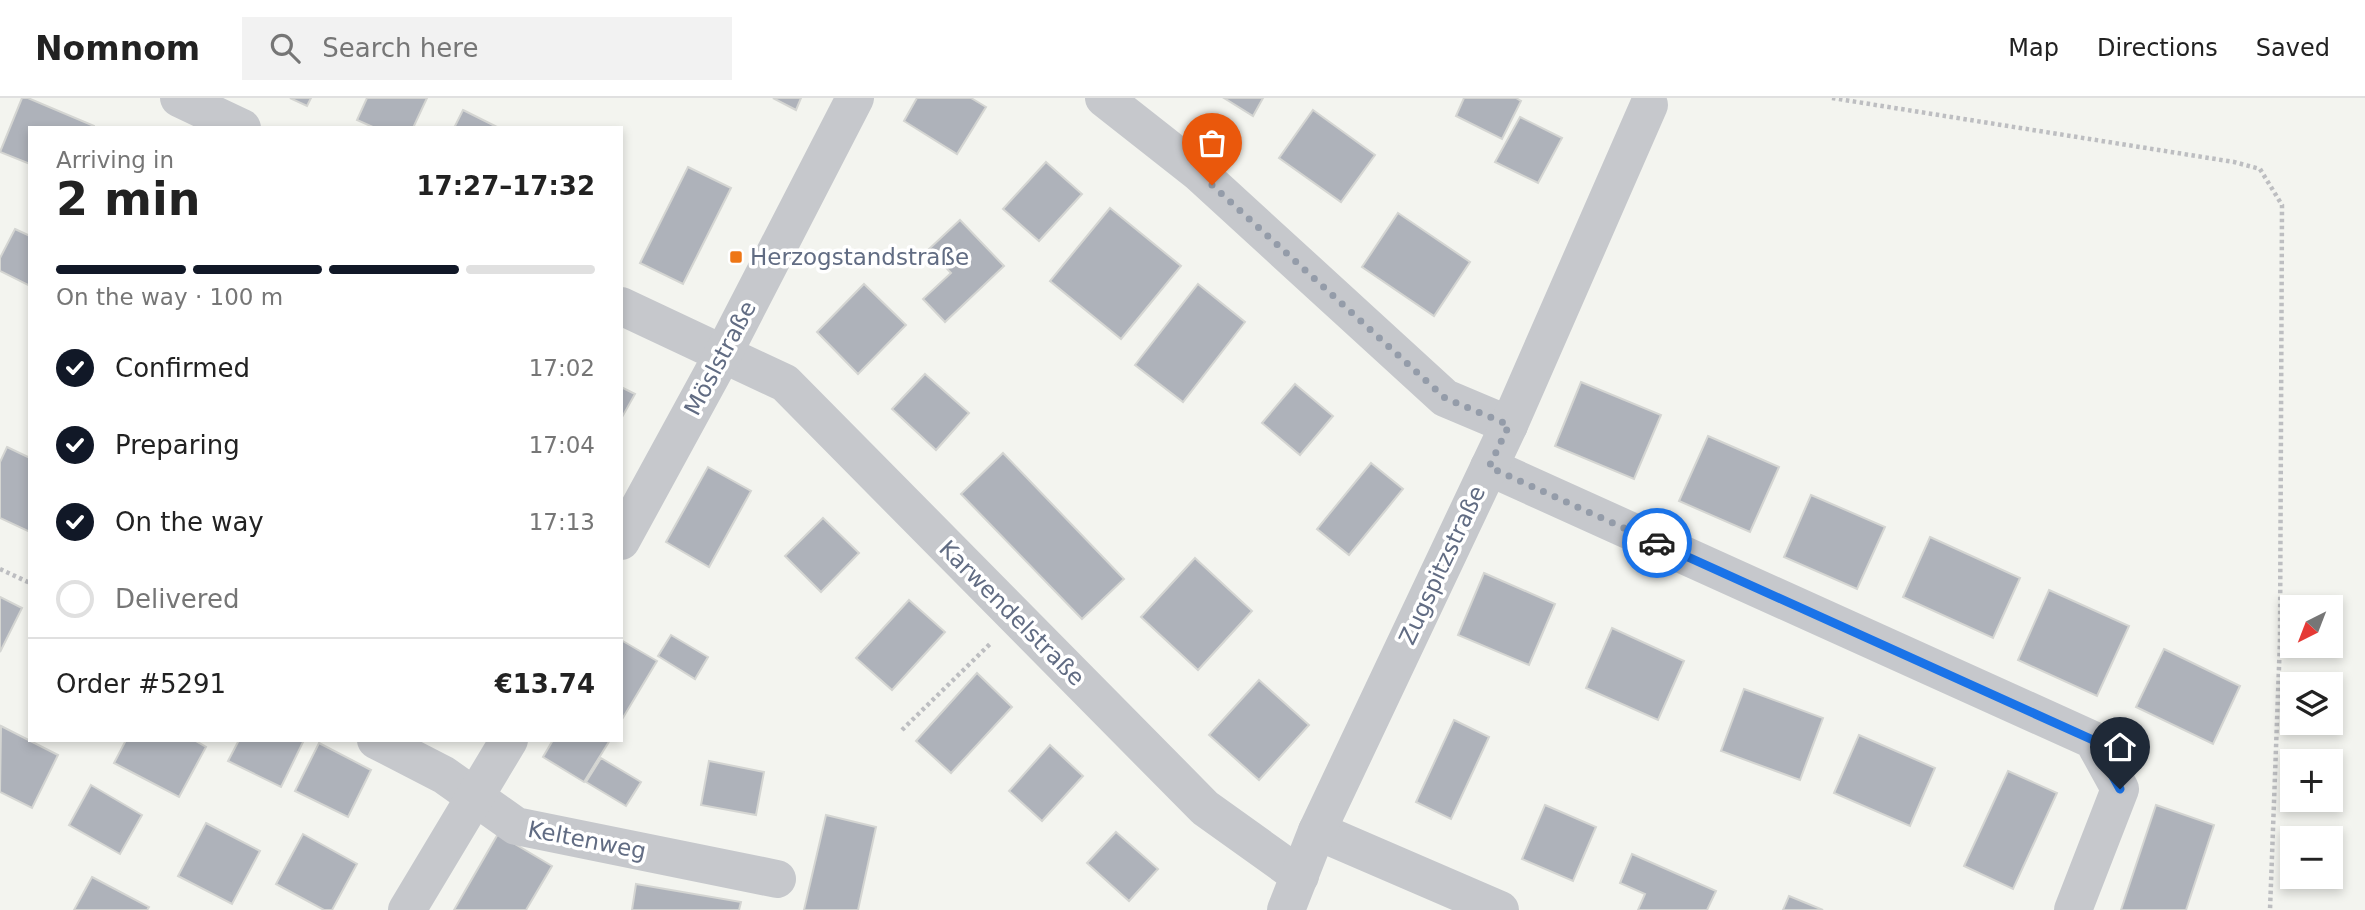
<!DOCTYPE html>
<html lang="en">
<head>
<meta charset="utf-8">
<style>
  :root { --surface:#fff; --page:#f2f2f2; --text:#222; --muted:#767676; --line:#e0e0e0; --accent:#111827 }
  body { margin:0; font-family:"DejaVu Sans",sans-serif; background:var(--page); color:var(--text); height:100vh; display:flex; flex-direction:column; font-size:26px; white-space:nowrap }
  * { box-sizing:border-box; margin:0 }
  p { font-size:23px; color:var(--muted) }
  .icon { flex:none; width:38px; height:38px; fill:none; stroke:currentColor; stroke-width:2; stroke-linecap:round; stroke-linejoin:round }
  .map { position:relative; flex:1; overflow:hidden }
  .drawer { position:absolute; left:28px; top:28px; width:595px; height:616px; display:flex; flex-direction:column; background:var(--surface); border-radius:0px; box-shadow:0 4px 10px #0003 }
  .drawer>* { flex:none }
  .needle { width:46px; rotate:222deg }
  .fabs { position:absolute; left:2280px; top:497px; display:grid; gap:14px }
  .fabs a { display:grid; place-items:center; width:63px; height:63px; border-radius:0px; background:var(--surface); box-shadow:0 4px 10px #0003; font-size:35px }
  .pin { position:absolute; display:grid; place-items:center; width:60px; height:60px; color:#fff; margin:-72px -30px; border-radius:50% 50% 50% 0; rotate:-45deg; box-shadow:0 0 7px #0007 }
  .pin .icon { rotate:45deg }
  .courier { position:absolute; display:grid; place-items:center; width:70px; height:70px; margin:-35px; border:5px solid #1a73e8; border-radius:50%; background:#fff; color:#222; box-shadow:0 2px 9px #0007 }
  .head em { font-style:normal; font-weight:600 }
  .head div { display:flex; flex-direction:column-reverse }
  .head { display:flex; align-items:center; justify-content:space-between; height:119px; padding:0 28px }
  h1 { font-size:46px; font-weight:600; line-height:52px }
  .bar { display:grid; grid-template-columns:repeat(4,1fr); gap:10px 7px; align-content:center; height:84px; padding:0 28px }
  .bar i { height:9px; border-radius:5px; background:var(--line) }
  .bar .current { background:var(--accent) }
  .bar p { grid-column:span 4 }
  .line { display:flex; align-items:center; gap:18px; padding:0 28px; border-top:2px solid var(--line) }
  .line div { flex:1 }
  ol { padding:0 28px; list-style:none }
  li { display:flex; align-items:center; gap:21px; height:77px }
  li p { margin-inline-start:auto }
  li .icon { padding:7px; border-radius:50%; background:var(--accent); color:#fff; stroke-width:4 }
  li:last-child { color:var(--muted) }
  li i { width:38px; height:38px; border:4px solid var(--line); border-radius:50% }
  header { display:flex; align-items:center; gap:42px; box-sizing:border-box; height:98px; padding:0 35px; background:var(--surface); border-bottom:2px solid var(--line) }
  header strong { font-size:33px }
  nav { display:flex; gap:38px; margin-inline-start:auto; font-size:24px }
  .search { width:490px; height:63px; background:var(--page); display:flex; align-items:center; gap:18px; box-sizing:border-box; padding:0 24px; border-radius:0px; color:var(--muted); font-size:26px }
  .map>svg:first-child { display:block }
</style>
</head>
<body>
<header>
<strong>Nomnom</strong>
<div class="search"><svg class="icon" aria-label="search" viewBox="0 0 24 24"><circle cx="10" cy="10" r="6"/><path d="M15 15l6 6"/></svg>Search here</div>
<nav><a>Map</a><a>Directions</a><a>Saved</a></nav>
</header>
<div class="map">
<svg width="2365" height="812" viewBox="0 0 2365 812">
  <rect width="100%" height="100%" fill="#f3f4ef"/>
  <!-- building -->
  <g fill="#aeb2ba" stroke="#d4d5d2" stroke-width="2">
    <polygon points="22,0 28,0 94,28 94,30 30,30 30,66 0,54"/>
    <polygon points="290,0 311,0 307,8"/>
    <polygon points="367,0 427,0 413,30 375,30 357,22"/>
    <polygon points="773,0 801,0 796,12"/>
    <polygon points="917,0 971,0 986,9 957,56 904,23"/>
    <polygon points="1224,0 1263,0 1253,18"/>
    <polygon points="1464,0 1516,0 1521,3 1502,41 1456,18"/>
    <polygon points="463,12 499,30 454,30"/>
    <polygon points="1313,12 1375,57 1341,104 1279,60"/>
    <polygon points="1520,19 1562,40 1538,85 1495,64"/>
    <polygon points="1046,64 1082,96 1039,143 1003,111"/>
    <polygon points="688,69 731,90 683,186 640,165"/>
    <polygon points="1110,110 1181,168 1121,241 1050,183"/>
    <polygon points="1398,115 1470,164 1434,218 1362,169"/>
    <polygon points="960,122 1004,168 945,224 923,201 951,175 929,151"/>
    <polygon points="15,131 30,138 30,188 0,173 0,160"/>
    <polygon points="864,186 906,227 858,276 817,234"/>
    <polygon points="1198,186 1245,224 1183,304 1135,267"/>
    <polygon points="925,276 969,315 936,352 892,311"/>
    <polygon points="1581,284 1661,317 1634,381 1555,348"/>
    <polygon points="1295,286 1333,318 1300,357 1262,325"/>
    <polygon points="621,289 635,296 621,321"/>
    <polygon points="1708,338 1779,369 1750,434 1679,403"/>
    <polygon points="7,349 30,360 30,434 0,420 0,364"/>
    <polygon points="1003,355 1124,481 1082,521 961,396"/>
    <polygon points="1371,365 1403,391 1349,457 1317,431"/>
    <polygon points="708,369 751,393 709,469 666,444"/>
    <polygon points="1811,397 1885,429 1857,491 1784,459"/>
    <polygon points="823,420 859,455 821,494 785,458"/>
    <polygon points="1930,439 2020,480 1993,540 1903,499"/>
    <polygon points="1195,460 1252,513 1198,572 1141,519"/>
    <polygon points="1484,475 1555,506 1529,567 1458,537"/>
    <polygon points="2049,492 2129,528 2097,598 2018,562"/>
    <polygon points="0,499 22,510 0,554"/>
    <polygon points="909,502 945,534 892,592 856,560"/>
    <polygon points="1612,530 1684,563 1658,622 1586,590"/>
    <polygon points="671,537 708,559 695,581 658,558"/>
    <polygon points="621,542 657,563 621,623"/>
    <polygon points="2164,551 2240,588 2213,646 2136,609"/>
    <polygon points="977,575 1012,609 951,675 916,643"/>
    <polygon points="1259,582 1309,627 1259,682 1209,637"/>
    <polygon points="1744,591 1823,620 1800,682 1721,653"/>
    <polygon points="1454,622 1489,639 1451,721 1416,704"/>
    <polygon points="1,628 58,657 32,710 0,694"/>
    <polygon points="1859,637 1935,670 1910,728 1834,695"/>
    <polygon points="126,642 194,642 206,649 179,699 114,665"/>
    <polygon points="239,642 304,642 281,689 228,663"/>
    <polygon points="553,642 610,642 584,684 543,659"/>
    <polygon points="319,645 371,672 348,719 295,693"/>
    <polygon points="1050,647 1083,678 1042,723 1009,693"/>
    <polygon points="601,660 641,684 626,708 586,684"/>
    <polygon points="709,663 764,674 756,717 701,707"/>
    <polygon points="2008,673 2057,695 2013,791 1964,768"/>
    <polygon points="91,687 142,717 120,756 69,727"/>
    <polygon points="1545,707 1596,729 1573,783 1522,761"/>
    <polygon points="2156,707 2214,727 2186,812 2121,812"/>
    <polygon points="826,717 876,729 858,812 804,812"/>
    <polygon points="206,725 260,753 232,806 178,778"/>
    <polygon points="1116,734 1158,771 1129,803 1087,765"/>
    <polygon points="303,736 357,766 332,812 324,812 276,786"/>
    <polygon points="498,736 552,768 526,812 454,812"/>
    <polygon points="1632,756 1716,793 1707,812 1638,812 1645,796 1620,785"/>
    <polygon points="92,779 149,809 147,812 74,812"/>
    <polygon points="636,786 741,804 739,812 632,812"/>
    <polygon points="1789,798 1823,812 1783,812"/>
  </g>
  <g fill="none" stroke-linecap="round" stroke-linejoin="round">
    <!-- path -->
    <g stroke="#bdbec1" stroke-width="4.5" stroke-dasharray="3.5 3.5" stroke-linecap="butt">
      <polyline points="1832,0 2234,64 2260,71 2282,107 2280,542 2270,812"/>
      <polyline points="0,471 30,485"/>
      <polyline points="902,632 992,544"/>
    </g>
    <!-- minor -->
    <g stroke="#c6c8cc" stroke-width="38">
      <polyline points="179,0 242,30"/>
      <polyline points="1104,0 1198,74 1445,300 1509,327"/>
      <polyline points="621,208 785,285 1205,710 1300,778"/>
      <polyline points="1489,369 2093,642 2120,691 2073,812"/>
      <polyline points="621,443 723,256 855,0"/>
      <polyline points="376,642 444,677 516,728 777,781"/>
      <polyline points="1317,733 1500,812"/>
      <polyline points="407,812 509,642"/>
      <polyline points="1286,812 1317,733 1509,327 1649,7"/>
    </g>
  </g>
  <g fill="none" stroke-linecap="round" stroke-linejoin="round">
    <!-- done -->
    <polyline stroke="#949ca9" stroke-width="7" stroke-dasharray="0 12.6" points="1212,87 1445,300 1509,327 1489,369 1657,445"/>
    <!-- route -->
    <polyline stroke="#1a73e8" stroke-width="9" points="1657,445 2093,642 2120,691"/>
  </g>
  <!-- markers -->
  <rect fill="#ee7615" stroke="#fff" stroke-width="2.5" x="729" y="152" width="14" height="14" rx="3.5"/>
  <g text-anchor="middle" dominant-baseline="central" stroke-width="7" stroke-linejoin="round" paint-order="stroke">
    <!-- poi labels -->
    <g font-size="23" fill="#616c83" stroke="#fff" text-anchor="start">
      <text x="750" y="159">Herzogstandstraße</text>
    </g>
    <!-- street labels -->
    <g font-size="23" fill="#616c83" stroke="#fff">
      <text transform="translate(720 260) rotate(-62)">Möslstraße</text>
      <text transform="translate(1442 467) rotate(-65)">Zugspitzstraße</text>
      <text transform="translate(1012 515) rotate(45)">Karwendelstraße</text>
      <text transform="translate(587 742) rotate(11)">Keltenweg</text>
    </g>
  </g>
</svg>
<div class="fabs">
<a><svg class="needle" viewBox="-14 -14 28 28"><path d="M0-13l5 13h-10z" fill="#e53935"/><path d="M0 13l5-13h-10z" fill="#767676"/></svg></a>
<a><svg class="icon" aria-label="layers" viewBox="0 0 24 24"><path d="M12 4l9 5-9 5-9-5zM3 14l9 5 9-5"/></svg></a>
<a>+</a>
<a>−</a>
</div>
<div class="pin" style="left:1212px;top:87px;background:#ea580c"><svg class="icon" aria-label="bag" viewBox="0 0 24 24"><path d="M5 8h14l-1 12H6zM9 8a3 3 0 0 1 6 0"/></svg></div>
<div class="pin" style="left:2120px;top:691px;background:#1f2937"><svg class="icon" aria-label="home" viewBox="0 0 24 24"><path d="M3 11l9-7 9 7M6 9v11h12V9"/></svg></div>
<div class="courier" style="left:1657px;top:445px"><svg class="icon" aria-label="car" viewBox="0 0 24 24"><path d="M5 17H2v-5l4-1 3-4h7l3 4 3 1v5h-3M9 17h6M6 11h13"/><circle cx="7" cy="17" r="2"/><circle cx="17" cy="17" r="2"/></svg></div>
<section class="drawer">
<div class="head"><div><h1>2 min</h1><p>Arriving in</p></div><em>17:27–17:32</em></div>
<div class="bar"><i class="current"></i><i class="current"></i><i class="current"></i><i></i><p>On the way · 100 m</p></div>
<ol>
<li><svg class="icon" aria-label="check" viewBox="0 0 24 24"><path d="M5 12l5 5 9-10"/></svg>Confirmed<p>17:02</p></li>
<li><svg class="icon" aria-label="check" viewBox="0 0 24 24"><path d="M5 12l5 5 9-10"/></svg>Preparing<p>17:04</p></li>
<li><svg class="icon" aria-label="check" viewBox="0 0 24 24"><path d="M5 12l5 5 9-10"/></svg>On the way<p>17:13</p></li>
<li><i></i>Delivered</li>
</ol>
<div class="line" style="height:91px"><div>Order #5291</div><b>€13.74</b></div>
</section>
</div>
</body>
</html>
